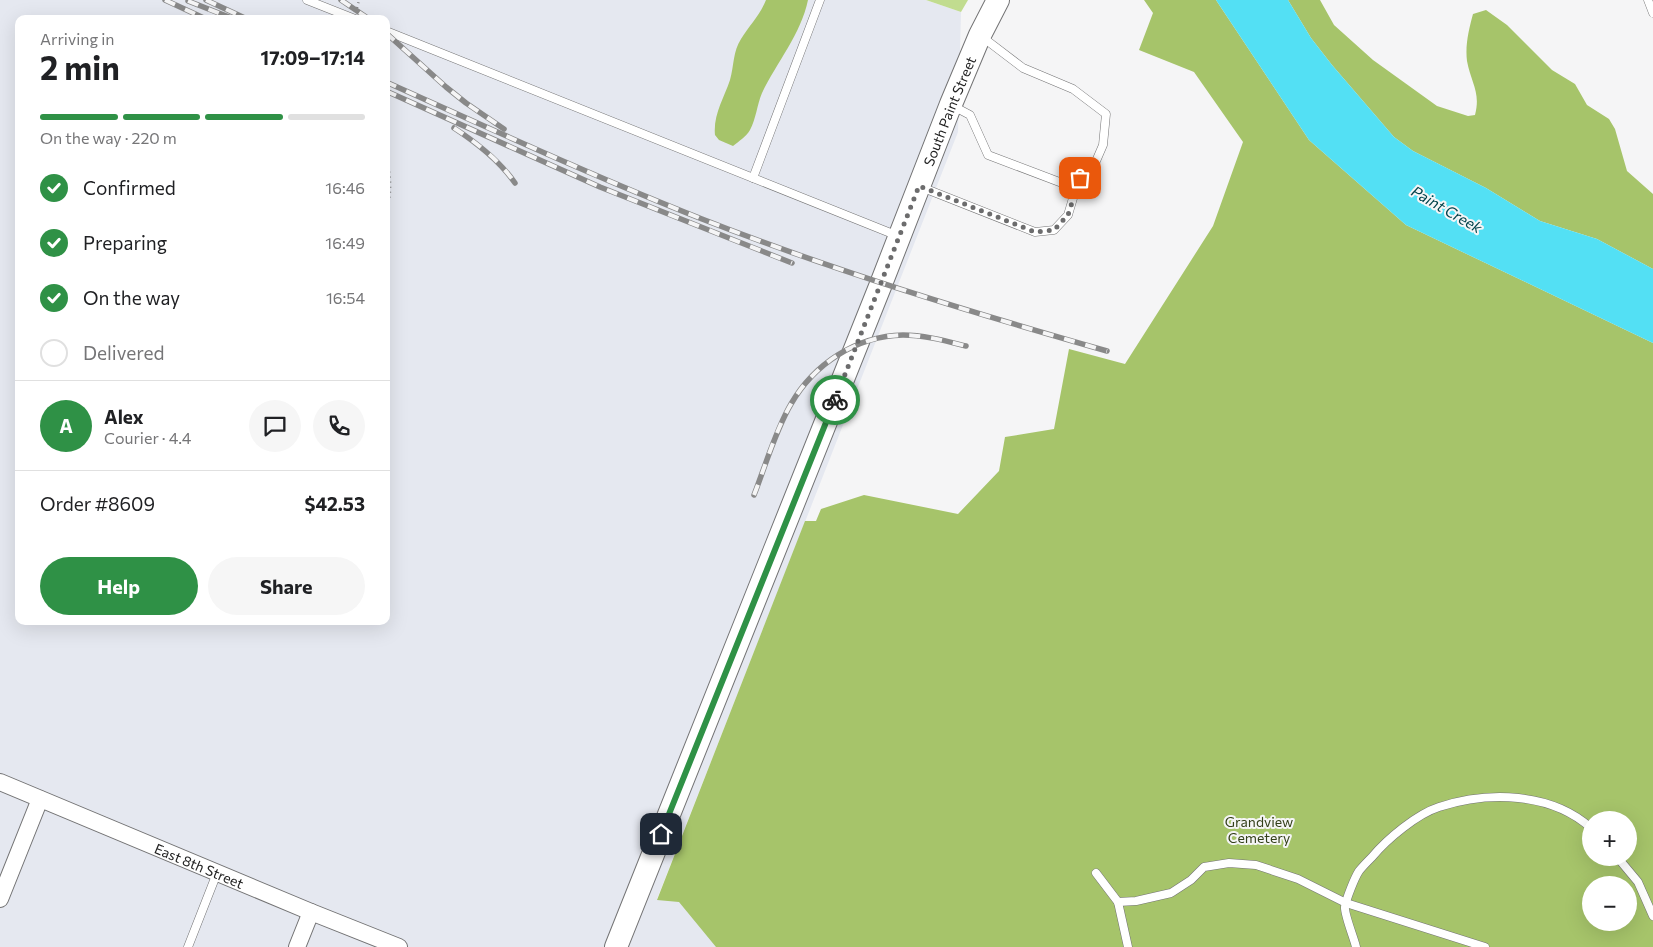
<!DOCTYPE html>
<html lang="en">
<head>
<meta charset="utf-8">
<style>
  :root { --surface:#fff; --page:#f6f6f6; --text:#202124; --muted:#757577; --line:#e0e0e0; --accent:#2f9146 }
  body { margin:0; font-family:Commissioner,sans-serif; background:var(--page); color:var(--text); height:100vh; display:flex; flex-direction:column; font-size:19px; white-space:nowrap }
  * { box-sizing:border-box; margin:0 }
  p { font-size:16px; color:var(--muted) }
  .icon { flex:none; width:28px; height:28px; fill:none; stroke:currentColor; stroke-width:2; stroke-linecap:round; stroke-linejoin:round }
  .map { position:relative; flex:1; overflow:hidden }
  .panel { position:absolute; left:15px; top:15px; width:375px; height:610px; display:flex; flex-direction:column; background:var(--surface); border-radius:10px; box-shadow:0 5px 20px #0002 }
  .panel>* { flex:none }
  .buttons { position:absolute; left:1582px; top:811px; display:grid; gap:10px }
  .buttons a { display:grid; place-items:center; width:55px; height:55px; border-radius:50%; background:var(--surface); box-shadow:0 5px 20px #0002; font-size:25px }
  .pin { position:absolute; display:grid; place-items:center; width:42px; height:42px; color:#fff; margin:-21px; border-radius:10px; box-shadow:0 2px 8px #0006 }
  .courier { position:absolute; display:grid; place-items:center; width:50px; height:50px; margin:-25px; border:4px solid #2f9146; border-radius:50%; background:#fff; color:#222; box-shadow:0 1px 6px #0007 }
  .head em { font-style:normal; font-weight:700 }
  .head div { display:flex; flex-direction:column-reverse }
  .head { display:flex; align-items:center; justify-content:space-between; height:85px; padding:0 25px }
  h1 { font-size:32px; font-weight:700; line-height:38px }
  .bar { display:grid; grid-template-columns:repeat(4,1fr); gap:8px 5px; align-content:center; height:60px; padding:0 25px }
  .bar i { height:6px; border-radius:4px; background:var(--line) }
  .bar .selected { background:var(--accent) }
  .bar p { grid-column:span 4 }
  .line { display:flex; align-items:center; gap:12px; padding:0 25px; border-top:1px solid var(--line) }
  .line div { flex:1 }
  .round { display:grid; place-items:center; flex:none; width:52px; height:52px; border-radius:26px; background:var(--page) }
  ol { padding:0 25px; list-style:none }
  li { display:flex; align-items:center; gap:15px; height:55px }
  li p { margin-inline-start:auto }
  li .icon { padding:5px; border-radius:50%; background:var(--accent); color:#fff; stroke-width:4 }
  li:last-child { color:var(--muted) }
  li i { width:28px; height:28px; border:2px solid var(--line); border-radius:50% }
  .button { display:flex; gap:10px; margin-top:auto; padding:10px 25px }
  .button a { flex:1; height:58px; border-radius:30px; background:var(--accent); color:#fff; font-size:20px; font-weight:700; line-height:58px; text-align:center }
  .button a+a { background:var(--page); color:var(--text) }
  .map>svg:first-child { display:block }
</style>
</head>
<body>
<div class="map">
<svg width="1653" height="947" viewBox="0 0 1653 947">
  <rect width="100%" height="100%" fill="#f5f5f6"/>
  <!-- built -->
  <path fill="#e5e8f0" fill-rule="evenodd" d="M0,0H926L961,12L958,132L657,899L729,906L745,947H0ZM19,19H386V621H19Z"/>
  <!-- green -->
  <polygon fill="#c1dc8f" points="926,0 968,0 961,12"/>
  <!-- forest -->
  <g fill="#a6c46a" fill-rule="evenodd">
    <path d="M766,0H808C801,34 777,62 762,93C757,105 756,119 750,130C746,137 739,141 733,146L719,140L715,135C713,115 724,98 730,80C734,66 733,51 741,39C749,26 760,15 766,0Z"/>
    <path d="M1144,0H1216L1309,140L1406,225L1653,343V947H716L679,902L657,900L805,521H816L821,509L864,495L958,514L999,471L1005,437L1054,429L1069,349L1125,364L1213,226L1243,142L1194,72L1139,50L1153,13ZM1591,820H1629V858H1591ZM1591,885H1629V922H1591Z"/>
    <path d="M1288,0H1320L1334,25L1373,60L1437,106L1468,116L1475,115C1481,92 1471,83 1467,61C1465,45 1469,29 1473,14L1486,10L1507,25L1552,70L1575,84L1587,105L1609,119L1615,129L1627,171L1653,194V269L1597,239L1540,221L1486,188L1413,151L1394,137L1332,65L1311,38Z"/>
  </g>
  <!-- water -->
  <polygon fill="#53e0f4" points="1216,0 1288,0 1311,38 1332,65 1394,137 1413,151 1486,188 1540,221 1597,239 1653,269 1653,343 1406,225 1309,140"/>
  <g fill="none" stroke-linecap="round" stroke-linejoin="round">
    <!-- lane casing -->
    <g stroke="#737374" stroke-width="9">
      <g id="lane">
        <polyline points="307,0 355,19"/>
        <polyline points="1648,0 1653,13"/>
        <polyline points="386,31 898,236"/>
        <polyline points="953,106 970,115 988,155 1062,183 1090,175 1103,145 1106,114 1073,89 1023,68 981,36"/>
        <polyline points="753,178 820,0"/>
        <polyline points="921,187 1035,232 1054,230 1068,215 1079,178"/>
        <polyline points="1618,858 1638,882 1653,916"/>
        <polyline points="1096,873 1118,902 1128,947"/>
        <polyline points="1118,902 1136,901 1171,893 1191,880 1204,867 1229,863 1256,865 1298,879 1346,903 1485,947"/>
        <polyline points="188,947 217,873"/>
        <path d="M1356,947C1354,938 1344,914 1345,907C1346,899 1355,877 1359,871C1363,866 1368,861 1372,857C1387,839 1417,814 1439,807C1488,791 1551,792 1591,828"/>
      </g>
    </g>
    <!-- street casing -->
    <g stroke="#737374" stroke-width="18">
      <g id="street">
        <path id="s1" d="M0,782L311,912L399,947"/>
        <polyline points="0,899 40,799"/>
        <polyline points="297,947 311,912"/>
      </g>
    </g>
    <!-- secondary casing -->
    <g stroke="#737374" stroke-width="24">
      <g id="secondary">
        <path id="s2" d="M616,947L881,284L951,104L980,35L998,0"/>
      </g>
    </g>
    <!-- path -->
    <g stroke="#828282" stroke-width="2.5" stroke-dasharray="1 4" stroke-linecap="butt">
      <polyline points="357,8 359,0"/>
      <path d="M386,157C391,174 392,195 386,212"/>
    </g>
    <!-- lane -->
    <use href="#lane" stroke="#fff" stroke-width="8"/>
    <!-- street -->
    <use href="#street" stroke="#fff" stroke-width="16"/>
    <!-- secondary -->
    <use href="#secondary" stroke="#fff" stroke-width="22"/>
    <!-- rail casing -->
    <g stroke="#898989" stroke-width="5.5">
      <g id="rail">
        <polyline points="165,0 206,19"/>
        <polyline points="206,0 247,19"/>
        <polyline points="341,0 369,19"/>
        <polyline points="188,1 234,19"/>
        <polyline points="386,33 446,87 466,103 504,129"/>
        <path d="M386,82C491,129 595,177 702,219C835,271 970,312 1107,351"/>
        <polyline points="386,91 600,187 792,263"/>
        <path d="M454,128C477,143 499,160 515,183"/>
        <path d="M754,495C765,467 776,429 791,404C814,364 856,336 903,335C924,335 946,341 966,346"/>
      </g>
    </g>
    <!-- rail -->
    <use href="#rail" stroke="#f5f5f6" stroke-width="4" stroke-dasharray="11" stroke-linecap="butt"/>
  </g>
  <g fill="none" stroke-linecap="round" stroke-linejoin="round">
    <!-- done -->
    <polyline stroke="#6c6c6d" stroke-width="5" stroke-dasharray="0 9" points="835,400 919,186 1035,232 1054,230 1068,215 1080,178"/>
    <!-- route -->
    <polyline stroke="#2f9146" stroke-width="6" points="661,834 835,400"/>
  </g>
  <g text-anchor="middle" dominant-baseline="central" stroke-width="4" stroke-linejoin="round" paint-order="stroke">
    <!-- street labels -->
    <g font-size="14" fill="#232323" stroke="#f5f5f6">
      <text stroke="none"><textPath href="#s2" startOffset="900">South Paint Street</textPath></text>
      <text stroke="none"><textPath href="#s1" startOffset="216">East 8th Street</textPath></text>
    </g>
    <!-- park labels -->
    <g font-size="14" fill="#333f19" stroke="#f5f5f6">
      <text x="1259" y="821">Grandview<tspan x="1259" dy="16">Cemetery</tspan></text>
    </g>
    <!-- water labels -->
    <g font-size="15" font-style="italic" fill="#00424a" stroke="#f5f5f6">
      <text transform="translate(1447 209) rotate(30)">Paint Creek</text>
    </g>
  </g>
</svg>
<div class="buttons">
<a>+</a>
<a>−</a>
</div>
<div class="pin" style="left:1080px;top:178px;background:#ea580c"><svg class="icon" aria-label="bag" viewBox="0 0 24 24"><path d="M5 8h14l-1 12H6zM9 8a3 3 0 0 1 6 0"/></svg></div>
<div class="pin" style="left:661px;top:834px;background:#1f2937"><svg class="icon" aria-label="home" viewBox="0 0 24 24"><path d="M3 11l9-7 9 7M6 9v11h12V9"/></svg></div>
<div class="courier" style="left:835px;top:400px"><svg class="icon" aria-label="bike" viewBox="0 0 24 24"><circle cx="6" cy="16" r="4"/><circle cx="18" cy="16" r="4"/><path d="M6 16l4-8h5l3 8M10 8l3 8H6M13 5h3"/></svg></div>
<section class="panel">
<div class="head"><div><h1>2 min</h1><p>Arriving in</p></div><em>17:09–17:14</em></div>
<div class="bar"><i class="selected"></i><i class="selected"></i><i class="selected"></i><i></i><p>On the way · 220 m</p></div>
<ol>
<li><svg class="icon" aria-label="check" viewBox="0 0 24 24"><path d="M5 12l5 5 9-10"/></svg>Confirmed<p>16:46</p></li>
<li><svg class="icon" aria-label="check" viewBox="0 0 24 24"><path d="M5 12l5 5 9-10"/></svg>Preparing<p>16:49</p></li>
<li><svg class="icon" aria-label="check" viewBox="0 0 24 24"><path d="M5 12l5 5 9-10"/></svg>On the way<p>16:54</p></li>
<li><i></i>Delivered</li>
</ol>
<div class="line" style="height:90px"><b class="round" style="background:var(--accent);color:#fff">A</b><div><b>Alex</b><p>Courier · 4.4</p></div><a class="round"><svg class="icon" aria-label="chat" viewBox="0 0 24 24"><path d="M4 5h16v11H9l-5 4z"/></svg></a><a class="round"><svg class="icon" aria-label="phone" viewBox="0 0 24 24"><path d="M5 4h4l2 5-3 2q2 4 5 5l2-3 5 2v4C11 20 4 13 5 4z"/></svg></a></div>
<div class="line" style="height:65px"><div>Order #8609</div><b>$42.53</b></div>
<div class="button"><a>Help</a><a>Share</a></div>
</section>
</div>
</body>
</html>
